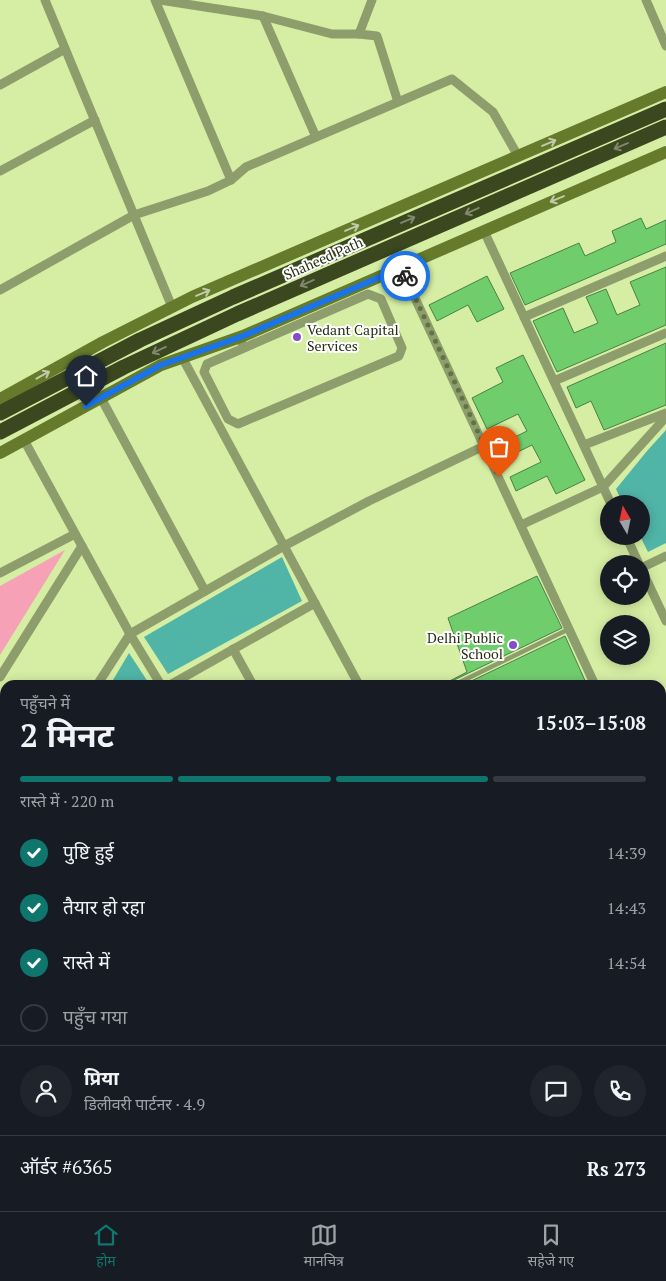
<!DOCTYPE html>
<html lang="hi">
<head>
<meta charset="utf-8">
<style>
  :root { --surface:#171b24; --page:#20242c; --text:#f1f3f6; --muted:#9ea1a6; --line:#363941; --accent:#0f766e }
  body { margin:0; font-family:"PT Serif","Noto Sans Devanagari",serif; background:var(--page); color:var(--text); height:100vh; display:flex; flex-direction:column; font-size:19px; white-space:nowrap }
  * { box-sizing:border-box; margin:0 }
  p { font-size:16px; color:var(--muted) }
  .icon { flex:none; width:28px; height:28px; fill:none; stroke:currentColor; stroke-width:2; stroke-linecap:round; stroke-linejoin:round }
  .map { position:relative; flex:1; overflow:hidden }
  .sheet { position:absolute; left:0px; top:680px; width:666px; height:531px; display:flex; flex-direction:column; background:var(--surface); border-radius:15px 15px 0 0; box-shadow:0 2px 12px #0003 }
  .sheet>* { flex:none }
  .needle { width:32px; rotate:351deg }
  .fabs { position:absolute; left:600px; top:495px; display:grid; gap:10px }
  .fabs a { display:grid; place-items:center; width:50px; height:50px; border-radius:50%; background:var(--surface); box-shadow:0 2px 12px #0003; font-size:25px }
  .pin { position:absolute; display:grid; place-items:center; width:42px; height:42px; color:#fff; margin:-51px -21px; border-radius:50% 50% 50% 0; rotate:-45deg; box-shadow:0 0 5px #0007 }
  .pin .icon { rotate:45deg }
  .courier { position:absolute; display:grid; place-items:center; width:50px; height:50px; margin:-25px; border:4px solid #1a73e8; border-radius:50%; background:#fff; color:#222; box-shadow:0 1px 6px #0007 }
  .summary em { font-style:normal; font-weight:700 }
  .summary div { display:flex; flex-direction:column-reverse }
  .summary { display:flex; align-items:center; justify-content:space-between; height:85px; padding:0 20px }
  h1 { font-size:32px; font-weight:700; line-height:38px }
  .bar { display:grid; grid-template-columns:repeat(4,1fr); gap:8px 5px; align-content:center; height:60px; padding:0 20px }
  .bar i { height:6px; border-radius:4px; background:var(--line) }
  .bar .on { background:var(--accent) }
  .bar p { grid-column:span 4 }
  .line { display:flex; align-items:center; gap:12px; padding:0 20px; border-top:1px solid var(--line) }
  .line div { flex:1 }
  .round { display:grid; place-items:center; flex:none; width:52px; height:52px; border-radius:26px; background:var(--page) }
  ol { padding:0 20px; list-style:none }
  li { display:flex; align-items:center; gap:15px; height:55px }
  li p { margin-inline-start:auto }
  li .icon { padding:5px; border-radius:50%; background:var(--accent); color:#fff; stroke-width:4 }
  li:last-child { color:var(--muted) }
  li i { width:28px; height:28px; border:2px solid var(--line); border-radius:50% }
  .tab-bar { display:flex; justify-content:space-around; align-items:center; height:70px; border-top:1px solid var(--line); background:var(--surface); font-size:14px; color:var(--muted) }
  .tab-bar a { display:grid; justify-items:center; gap:2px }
  .tab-bar .on { color:var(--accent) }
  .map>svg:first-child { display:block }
</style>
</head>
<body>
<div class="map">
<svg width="666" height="1211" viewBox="0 0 666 1211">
  <rect width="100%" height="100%" fill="#d5eea3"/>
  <!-- green -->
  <polygon fill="#f7a1b7" points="65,550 0,655 0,586"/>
  <!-- water -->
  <g fill="#50b5a7">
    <polygon points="666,430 666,543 648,552 640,536 641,536 641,504 623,504 616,489 647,451"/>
    <polygon points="282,557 302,601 168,674 144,637"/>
    <polygon points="129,653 150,685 110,685"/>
    <polygon points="5,851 5,948 0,957 0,859"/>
  </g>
  <!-- building -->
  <g fill="#70cd6c" stroke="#4b7f48">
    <polygon points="641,218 646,229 666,220 666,244 525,305 510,273 579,243 585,256 616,242 612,231"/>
    <polygon points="666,267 666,325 557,372 533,321 563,308 574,333 598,323 586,297 606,289 617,315 640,305 630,282"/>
    <polygon points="487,276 504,309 477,322 468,305 437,321 429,305"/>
    <polygon points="666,343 666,405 604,430 591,401 576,408 567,387"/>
    <polygon points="523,355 585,480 556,494 547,476 516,491 510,477 541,462 532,445 503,459 497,446 527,431 518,414 487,429 472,398 503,382 496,368"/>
    <polygon points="537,576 562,628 452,681 450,685 442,685 467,672 448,618"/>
    <polygon points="565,636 587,685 463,685"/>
  </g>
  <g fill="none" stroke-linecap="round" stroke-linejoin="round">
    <!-- lane -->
    <polyline stroke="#8d9d6c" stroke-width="4.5" points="454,685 569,629"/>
    <!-- street -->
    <g stroke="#8d9d6c" stroke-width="9">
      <polyline points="45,0 172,307"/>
      <polyline points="155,0 231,180"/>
      <polyline points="160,0 263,16 332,34 359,34 377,36 398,102"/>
      <polyline points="646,0 666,46"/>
      <polyline points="263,16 316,137"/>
      <polyline points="359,34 372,0"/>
      <polyline points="0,85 65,49"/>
      <polyline points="0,171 95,120"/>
      <polyline points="484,231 611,504"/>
      <polyline points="401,268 595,685"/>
      <polyline points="0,290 134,215 208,191 231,180 246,167 452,79 493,112 518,156"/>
      <polyline points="524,317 666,256"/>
      <polyline points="239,337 244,348 207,364 204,372 228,419 238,424 399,356 402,348 381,299 368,294 244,348"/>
      <polyline points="182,357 359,685"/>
      <polyline points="554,381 666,333"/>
      <polyline points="101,398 205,591"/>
      <polyline points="24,440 130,634 161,685"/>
      <polyline points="584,445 666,413"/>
      <polyline points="521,525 603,487 666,417"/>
      <polyline points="626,536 639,564"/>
      <polyline points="641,568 666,621"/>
      <polyline points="641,568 666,556"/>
      <polyline points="0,573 75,534"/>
      <polyline points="233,649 253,685"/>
      <polyline points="0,677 82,546"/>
      <polyline points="97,685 130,634 284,546 369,501 484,446"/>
      <polyline points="170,685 315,603"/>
      <polyline points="0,827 3,832 5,828"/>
      <polyline points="0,974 5,966"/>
      <polyline points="0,980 5,982"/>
      <polyline points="661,1032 666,1035"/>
      <polyline points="0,1090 5,1093"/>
      <polyline points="661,1100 666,1092"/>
      <polyline points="661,1125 666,1128"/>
      <polyline points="661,1172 666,1175"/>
      <polyline points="649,1206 657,1211"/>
      <polyline points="44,1211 47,1206"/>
      <polyline points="160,1211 163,1206"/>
      <polyline points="326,1211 329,1206"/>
      <polyline points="422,1211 425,1206"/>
      <polyline points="513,1211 516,1206"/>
      <polyline points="592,1211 594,1206"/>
      <polyline points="661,1211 666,1201"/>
    </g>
    <!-- secondary -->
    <g stroke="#657b2b" stroke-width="12">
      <polyline points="0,399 103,342 192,297 666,92"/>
      <polyline points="0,453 161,365 243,336 666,152"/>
    </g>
    <!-- highway -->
    <g stroke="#3b471e" stroke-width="15">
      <polyline points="0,413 140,340 233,297 666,109"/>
      <polyline points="0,432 124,367 237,314 666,127"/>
    </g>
  </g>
  <!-- one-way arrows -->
  <defs><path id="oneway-shaft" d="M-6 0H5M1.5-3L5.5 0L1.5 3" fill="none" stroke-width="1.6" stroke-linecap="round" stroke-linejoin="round" transform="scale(1.25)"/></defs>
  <g stroke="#c1caaa">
    <use href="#oneway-shaft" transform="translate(549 143) rotate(-23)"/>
    <use href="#oneway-shaft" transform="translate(557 199) rotate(157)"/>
    <use href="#oneway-shaft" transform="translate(352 228) rotate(-23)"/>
    <use href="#oneway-shaft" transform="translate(203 293) rotate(-23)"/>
    <use href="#oneway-shaft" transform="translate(43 375) rotate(-29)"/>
  </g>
  <g stroke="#80876d">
    <use href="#oneway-shaft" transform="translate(621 146) rotate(157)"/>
    <use href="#oneway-shaft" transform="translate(472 211) rotate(156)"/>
    <use href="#oneway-shaft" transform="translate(408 220) rotate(-23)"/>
    <use href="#oneway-shaft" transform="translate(307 283) rotate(156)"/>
    <use href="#oneway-shaft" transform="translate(159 350) rotate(155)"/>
  </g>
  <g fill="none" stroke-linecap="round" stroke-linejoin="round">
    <!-- done -->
    <polyline stroke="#637244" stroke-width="5" stroke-dasharray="0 9" points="405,276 499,477"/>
    <!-- route -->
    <polyline stroke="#1a73e8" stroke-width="6" points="86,406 161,365 243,336 401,268 405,276"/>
  </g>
  <!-- markers -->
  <g fill="#864dc3" stroke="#fff" stroke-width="2">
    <circle cx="297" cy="337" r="5"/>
    <circle cx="513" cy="645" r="5"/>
  </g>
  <g text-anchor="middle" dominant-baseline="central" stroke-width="4" stroke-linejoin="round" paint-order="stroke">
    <!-- street labels -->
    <g font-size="14" fill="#262f11" stroke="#fff">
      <text transform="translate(323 258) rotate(-24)">Shaheed Path</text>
    </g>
    <!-- poi labels -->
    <g font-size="14" fill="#262f11" stroke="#fff" text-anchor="start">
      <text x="307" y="329">Vedant Capital<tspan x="307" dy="16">Services</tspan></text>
      <text x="503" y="637" text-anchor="end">Delhi Public<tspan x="503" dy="16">School</tspan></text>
    </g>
  </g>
</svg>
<div class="fabs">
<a><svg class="needle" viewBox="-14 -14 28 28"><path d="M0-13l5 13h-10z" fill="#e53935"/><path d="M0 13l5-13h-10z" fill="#9ea1a6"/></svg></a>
<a><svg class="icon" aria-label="locate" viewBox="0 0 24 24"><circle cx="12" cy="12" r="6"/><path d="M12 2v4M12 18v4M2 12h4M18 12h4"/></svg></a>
<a><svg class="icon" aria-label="layers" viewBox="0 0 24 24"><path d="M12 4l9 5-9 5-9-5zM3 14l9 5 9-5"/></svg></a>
</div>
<div class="pin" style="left:499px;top:477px;background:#ea580c"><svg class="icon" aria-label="bag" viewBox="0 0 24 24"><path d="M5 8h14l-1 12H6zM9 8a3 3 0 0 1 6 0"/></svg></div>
<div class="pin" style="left:86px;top:406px;background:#1f2937"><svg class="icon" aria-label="home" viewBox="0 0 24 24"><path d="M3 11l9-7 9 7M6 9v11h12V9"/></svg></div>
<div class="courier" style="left:405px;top:276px"><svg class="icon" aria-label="bike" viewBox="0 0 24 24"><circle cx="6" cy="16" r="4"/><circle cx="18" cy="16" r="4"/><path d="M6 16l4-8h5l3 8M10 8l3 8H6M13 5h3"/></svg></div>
<section class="sheet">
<div class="summary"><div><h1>2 मिनट</h1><p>पहुँचने में</p></div><em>15:03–15:08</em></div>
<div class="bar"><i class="on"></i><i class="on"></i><i class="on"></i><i></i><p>रास्ते में · 220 m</p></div>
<ol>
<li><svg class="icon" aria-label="check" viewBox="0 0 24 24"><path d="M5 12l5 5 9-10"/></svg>पुष्टि हुई<p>14:39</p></li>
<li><svg class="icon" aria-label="check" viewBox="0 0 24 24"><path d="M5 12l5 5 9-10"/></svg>तैयार हो रहा<p>14:43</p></li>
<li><svg class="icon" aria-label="check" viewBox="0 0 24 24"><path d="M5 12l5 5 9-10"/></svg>रास्ते में<p>14:54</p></li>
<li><i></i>पहुँच गया</li>
</ol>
<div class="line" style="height:90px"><a class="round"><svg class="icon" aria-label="person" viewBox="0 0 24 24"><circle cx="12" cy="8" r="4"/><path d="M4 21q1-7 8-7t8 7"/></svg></a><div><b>प्रिया</b><p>डिलीवरी पार्टनर · 4.9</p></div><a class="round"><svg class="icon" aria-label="chat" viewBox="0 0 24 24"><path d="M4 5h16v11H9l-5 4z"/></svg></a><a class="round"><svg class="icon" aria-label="phone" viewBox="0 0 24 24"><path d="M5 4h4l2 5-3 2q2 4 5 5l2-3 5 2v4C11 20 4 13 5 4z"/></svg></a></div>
<div class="line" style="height:65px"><div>ऑर्डर #6365</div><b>Rs 273</b></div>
</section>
</div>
<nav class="tab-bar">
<a class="on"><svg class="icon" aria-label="home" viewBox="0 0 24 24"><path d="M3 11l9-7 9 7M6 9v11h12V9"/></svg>होम</a>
<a><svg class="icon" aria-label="map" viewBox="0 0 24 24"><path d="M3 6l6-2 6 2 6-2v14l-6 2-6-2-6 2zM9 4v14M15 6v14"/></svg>मानचित्र</a>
<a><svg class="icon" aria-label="saved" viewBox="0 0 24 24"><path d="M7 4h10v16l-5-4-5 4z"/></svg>सहेजे गए</a>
</nav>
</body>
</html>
